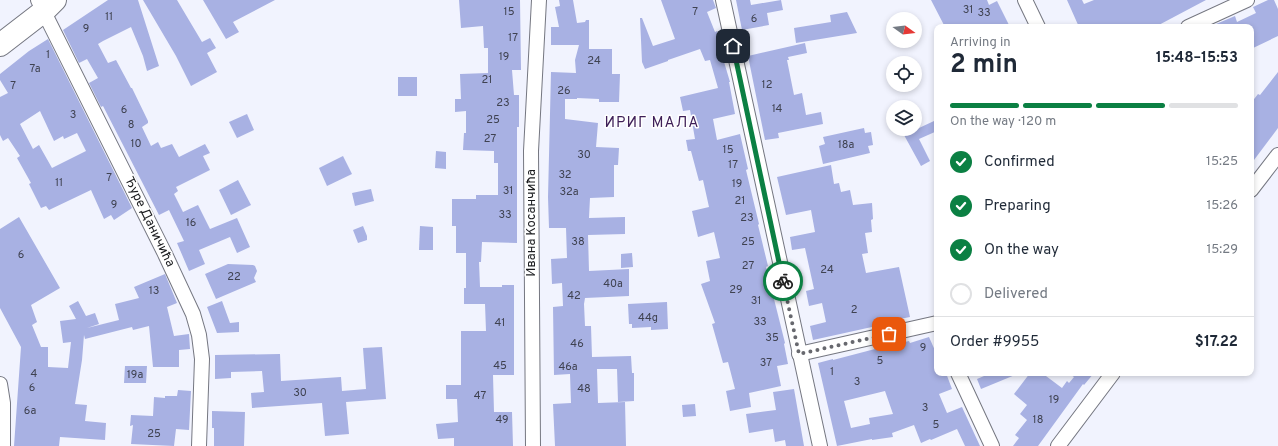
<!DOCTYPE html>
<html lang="en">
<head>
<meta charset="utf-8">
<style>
  :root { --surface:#fff; --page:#f6f6f7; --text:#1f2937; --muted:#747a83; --line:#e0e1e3; --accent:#0b8043 }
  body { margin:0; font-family:Overpass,sans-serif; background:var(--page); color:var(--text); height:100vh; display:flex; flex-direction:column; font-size:15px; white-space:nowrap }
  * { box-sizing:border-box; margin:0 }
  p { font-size:13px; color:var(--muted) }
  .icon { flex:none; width:22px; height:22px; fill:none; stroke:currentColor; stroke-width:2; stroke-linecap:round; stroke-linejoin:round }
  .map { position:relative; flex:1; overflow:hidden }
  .sheet { position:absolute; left:934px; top:24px; width:320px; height:352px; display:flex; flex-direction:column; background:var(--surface); border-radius:8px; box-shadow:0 2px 6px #0003 }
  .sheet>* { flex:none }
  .needle { width:26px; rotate:105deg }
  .fabs { position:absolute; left:886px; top:12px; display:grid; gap:8px }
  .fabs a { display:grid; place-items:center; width:36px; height:36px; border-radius:50%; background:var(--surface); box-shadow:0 2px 6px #0003; font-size:20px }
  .pin { position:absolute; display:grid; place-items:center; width:34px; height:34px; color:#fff; margin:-17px; border-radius:8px; box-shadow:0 2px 6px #0006 }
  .courier { position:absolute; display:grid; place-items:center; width:40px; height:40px; margin:-20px; border:3px solid #0b8043; border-radius:50%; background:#fff; color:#222; box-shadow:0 1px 5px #0007 }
  .summary em { font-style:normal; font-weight:700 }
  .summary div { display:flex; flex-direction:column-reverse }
  .summary { display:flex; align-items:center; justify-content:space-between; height:68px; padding:0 16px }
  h1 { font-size:26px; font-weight:700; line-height:30px }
  .bar { display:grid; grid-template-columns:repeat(4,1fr); gap:6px 4px; align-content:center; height:48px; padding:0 16px }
  .bar i { height:5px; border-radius:3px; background:var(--line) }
  .bar .on { background:var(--accent) }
  .bar p { grid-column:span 4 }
  .line { display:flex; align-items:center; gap:10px; padding:0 16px; border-top:1px solid var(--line) }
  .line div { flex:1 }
  ol { padding:0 16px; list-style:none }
  li { display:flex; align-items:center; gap:12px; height:44px }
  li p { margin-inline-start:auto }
  li .icon { padding:4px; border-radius:50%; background:var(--accent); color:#fff; stroke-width:4 }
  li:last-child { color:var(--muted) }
  li i { width:22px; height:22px; border:2px solid var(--line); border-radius:50% }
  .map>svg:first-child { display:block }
</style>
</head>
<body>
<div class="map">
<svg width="1278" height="446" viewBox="0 0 1278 446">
  <rect width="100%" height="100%" fill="#f1f3fe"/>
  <!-- building -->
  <g fill="#a8b1e3" fill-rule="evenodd">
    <polygon points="108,0 138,0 159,66 147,71 143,56 131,27 103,41 98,44 108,63 116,60 131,88 132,88 148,121 148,123 142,127 151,146 158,142 161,148 172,144 179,157 205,144 210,153 203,156 210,170 176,187 178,191 174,194 183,212 198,205 210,229 237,218 250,247 237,253 230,237 199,250 205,264 189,271 177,243 184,241 169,210 159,215 103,106 101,107 89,83 98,78 87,59 79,63 63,30"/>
    <polygon points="143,0 177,0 202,42 210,38 216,48 207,53 217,72 191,86 176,56"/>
    <polygon points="203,0 275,0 233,22 239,32 226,39"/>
    <polygon points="459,0 520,0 521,70 512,70 514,95 519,95 519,127 517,127 517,243 482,242 481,262 479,262 480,287 502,287 502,285 514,285 514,375 493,375 494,412 512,412 513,446 454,446 454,438 438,439 436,424 458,422 457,399 446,399 446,385 461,385 461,331 486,331 485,304 464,304 464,288 466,288 466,253 456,253 456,226 452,226 452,199 476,199 476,195 498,195 498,163 494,163 494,151 463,150 464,133 466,133 466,111 455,112 455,99 461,99 460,74 488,73 488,48 484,48 483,26 461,28"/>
    <polygon points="559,0 573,0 577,23 585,22 586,20 589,20 589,49 612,49 612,74 620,74 619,102 599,102 599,99 577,98 577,99 565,99 565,119 598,123 596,147 619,148 618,165 614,165 614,197 590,198 589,218 625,217 625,234 588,235 589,271 629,269 629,296 585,298 584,304 585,326 591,326 592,357 631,356 632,373 634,373 634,401 618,402 617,369 597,369 598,403 625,402 626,446 555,446 553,404 571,403 570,374 554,375 553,307 563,306 562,283 552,284 551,259 567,258 566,228 549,228 548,197 551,72 576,73 575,60 579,45 551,45 551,27 559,27 555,7 560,6"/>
    <polygon points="661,0 713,0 716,8 707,12 715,32 717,31 725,54 722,55 730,82 729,82 735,114 713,119 717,140 740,134 748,169 746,170 759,224 758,225 768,266 766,267 785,343 784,344 788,364 777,366 781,386 749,393 751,407 730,411 726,391 735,389 728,362 723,363 712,324 715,323 701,284 710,281 706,261 720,258 714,232 698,237 692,211 709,207 703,180 699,181 691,151 688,151 686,140 695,139 690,110 683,111 680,97 718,88 710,60 705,61 700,49 668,60 668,61 645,69 642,62 640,18 642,18 653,46 675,39"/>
    <polygon points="736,0 750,0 751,5 781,0 783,10 767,13 769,25 742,30"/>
    <polygon points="931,0 987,0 989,5 997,1 1010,27 945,27"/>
    <polygon points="1067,0 1082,0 1084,4 1094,0 1206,0 1155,27 1079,27"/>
    <polygon points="1268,0 1274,0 1278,9 1278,36 1251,49 1251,27 1209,27 1235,16 1237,22 1256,13 1253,7"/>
    <polygon points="847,12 857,33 796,43 794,28 831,22 830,15"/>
    <path d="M48,39L132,208L114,220L111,215L104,219L91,190L49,210L46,206L41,208L29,184L31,183L17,158L20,156L8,138L3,141L0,135V97L8,93L0,80V74L29,51ZM40,111L54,141L63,136L64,139L77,133L86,151L52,168L39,145L33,149L20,124Z"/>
    <polygon points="805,43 807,53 788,57 789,60 787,60 794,95 802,93 806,115 821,112 823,124 778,133 779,138 765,140 748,56"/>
    <polygon points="1278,72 1278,128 1251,164 1251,103 1258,94 1260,95"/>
    <rect x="398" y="77" width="19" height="19"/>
    <polygon points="247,114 254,130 237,138 229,122"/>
    <polygon points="934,121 937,131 919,139 930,161 921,166 904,135"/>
    <polygon points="864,128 865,133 871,132 873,145 868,146 870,153 823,164 819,146 825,144 823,137"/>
    <polygon points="436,151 446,152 446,169 435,168"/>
    <polygon points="343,156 352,174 327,186 319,168"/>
    <polygon points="831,165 834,184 839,183 841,192 850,190 853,205 872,203 873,219 871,220 872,232 865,233 868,253 862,254 866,273 899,267 910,317 890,321 890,323 813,340 810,326 826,322 822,303 809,306 806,291 814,289 805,248 792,250 790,237 815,232 811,210 786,215 777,177"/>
    <polygon points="238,180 251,205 231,215 219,190"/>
    <polygon points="371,189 374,201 355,206 352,193"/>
    <polygon points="19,217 60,288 31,305 37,322 32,325 41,347 48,347 48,367 68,368 71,342 63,343 60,321 76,319 69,306 78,301 86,316 95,313 99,324 87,328 119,320 115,304 139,298 134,287 165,274 177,303 167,307 174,336 189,334 190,349 179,350 179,367 153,367 149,326 133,330 132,327 85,339 84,335 82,360 75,404 87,405 85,421 106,423 105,440 60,437 59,446 14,446 21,347 0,308 0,229"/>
    <polygon points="363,226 367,236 367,240 358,243 353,230"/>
    <polygon points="420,226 433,227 433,250 419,250"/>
    <polygon points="632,253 633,267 621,268 621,254"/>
    <polygon points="228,264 253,265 255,266 257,271 254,278 256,282 216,299 205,274"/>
    <polygon points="222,301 230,323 239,322 239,332 217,333 207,307"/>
    <polygon points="667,302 668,329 651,330 651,327 632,328 632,324 629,324 628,304"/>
    <path d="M929,337L937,355V373H946L952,389L939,394L947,413L962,407L980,446H965L957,429L931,440L930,439L921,443L914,425L892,433L893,437L872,440V439L837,446L818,363L833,359V360L875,349L909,341L910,343ZM885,391L893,414L869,418L870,424L851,428L844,401Z"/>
    <polygon points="382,347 386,399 346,402 349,434 325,436 322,403 252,408 251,393 264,392 262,371 231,372 231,378 215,379 215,355 280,354 281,381 341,377 342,391 366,389 363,348"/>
    <polygon points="125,366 147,366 146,383 124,383"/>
    <polygon points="991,373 1020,373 981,389 977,379"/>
    <polygon points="1030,373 1042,373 1062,388 1067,381 1069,383 1074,377 1068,373 1094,373 1084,385 1083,384 1038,446 1013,446 1019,438 1015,435 1027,420 1020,414 1027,405 1014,394"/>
    <polygon points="794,389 804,446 786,446 785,440 775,442 773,429 749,433 746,414 776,410 773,392"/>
    <polygon points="178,390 191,391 189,430 176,429 174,446 131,444 133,425 130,426 131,415 153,416 154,397 165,398 165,396 177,396"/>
    <polygon points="695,404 696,416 683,417 682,405"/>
    <polygon points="212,411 245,412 244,446 214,446 214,428 212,428"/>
  </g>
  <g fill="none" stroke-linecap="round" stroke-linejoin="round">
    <!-- street casing -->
    <g stroke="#757781" stroke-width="16">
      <g id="street">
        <polyline points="38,0 165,254 193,314 199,335 202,359 199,446"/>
        <polyline points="723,0 820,446"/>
        <polyline points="1025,0 1038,27"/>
        <polyline points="1188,27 1247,0"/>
        <polyline points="1251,190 1278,155"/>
        <polyline points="799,354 937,323"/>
        <polyline points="958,373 992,446"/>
        <polyline points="0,384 3,403 3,446"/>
        <polyline points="533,446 531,151 539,0"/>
        <polyline points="1058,446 1113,373"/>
      </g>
    </g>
    <!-- primary casing -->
    <g stroke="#757781" stroke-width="24">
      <polyline id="primary" points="0,45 44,11 55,0"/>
    </g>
    <!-- street -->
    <use href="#street" stroke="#fff" stroke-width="14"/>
    <!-- primary -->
    <use href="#primary" stroke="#fff" stroke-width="22"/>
  </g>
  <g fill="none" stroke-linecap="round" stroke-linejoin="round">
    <!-- done -->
    <polyline stroke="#67686e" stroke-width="4" stroke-dasharray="0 7.2" points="783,281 799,354 889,334"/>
    <!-- route -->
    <polyline stroke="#0b8043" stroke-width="5" points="733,46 783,281"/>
  </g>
  <g text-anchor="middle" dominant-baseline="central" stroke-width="3" stroke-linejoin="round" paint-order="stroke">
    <!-- number labels -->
    <g font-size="11" fill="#3f4251">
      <text x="968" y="10">31</text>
      <text x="509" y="12">15</text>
      <text x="695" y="12">7</text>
      <text x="984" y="13">33</text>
      <text x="109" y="17">11</text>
      <text x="754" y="19">6</text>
      <text x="86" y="29">9</text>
      <text x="513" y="38">17</text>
      <text x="48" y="55">1</text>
      <text x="504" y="57">19</text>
      <text x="594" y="61">24</text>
      <text x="35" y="69">7a</text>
      <text x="487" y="80">21</text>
      <text x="767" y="85">12</text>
      <text x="13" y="86">7</text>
      <text x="564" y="91">26</text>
      <text x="503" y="103">23</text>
      <text x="777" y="109">14</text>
      <text x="124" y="110">6</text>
      <text x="73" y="115">3</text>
      <text x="493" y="120">25</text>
      <text x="131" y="125">8</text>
      <text x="490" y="139">27</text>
      <text x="136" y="144">10</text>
      <text x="846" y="145">18a</text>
      <text x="728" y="150">15</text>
      <text x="584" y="155">30</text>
      <text x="733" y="165">17</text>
      <text x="565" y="175">32</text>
      <text x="109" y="178">7</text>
      <text x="59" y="183">11</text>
      <text x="737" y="184">19</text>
      <text x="508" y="191">31</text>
      <text x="569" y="192">32a</text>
      <text x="740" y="201">21</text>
      <text x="114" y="205">9</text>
      <text x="505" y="215">33</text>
      <text x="747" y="218">23</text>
      <text x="191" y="223">16</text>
      <text x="578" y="242">38</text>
      <text x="748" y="242">25</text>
      <text x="21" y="255">6</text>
      <text x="748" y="266">27</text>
      <text x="827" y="270">24</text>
      <text x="234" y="277">22</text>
      <text x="613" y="284">40a</text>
      <text x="736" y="290">29</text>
      <text x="154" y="291">13</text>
      <text x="574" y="296">42</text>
      <text x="756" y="301">31</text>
      <text x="854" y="310">2</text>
      <text x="648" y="318">44g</text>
      <text x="760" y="322">33</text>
      <text x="500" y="323">41</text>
      <text x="772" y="338">35</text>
      <text x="577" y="344">46</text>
      <text x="923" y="348">9</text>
      <text x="880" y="361">5</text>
      <text x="766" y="363">37</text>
      <text x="500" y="366">45</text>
      <text x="568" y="367">46a</text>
      <text x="832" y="372">1</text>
      <text x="34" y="374">4</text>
      <text x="135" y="375">19a</text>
      <text x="857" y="382">3</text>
      <text x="32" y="388">6</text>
      <text x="584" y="389">48</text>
      <text x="300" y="393">30</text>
      <text x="480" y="396">47</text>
      <text x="1054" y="400">19</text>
      <text x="925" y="408">3</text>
      <text x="30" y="411">6a</text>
      <text x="502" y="420">49</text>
      <text x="1038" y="420">18</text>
      <text x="936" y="425">5</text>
      <text x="154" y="434">25</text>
    </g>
    <!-- street labels -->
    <g font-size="13" fill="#1c1d20" stroke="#fff">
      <text transform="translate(149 222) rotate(64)">Ђуре Даничића</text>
      <text transform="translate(532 223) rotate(-90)">Ивана Косанчића</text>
    </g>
    <!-- quarter labels -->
    <g font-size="15" letter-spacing="1" fill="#3e1f57" stroke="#fff">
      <text x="652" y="123">ИРИГ МАЛА</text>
    </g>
  </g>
</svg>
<div class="fabs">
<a><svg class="needle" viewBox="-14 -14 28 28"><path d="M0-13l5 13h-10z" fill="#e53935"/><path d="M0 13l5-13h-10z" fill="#747a83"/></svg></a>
<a><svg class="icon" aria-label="locate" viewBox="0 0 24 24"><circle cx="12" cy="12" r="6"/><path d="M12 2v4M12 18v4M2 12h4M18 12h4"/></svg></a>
<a><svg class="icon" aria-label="layers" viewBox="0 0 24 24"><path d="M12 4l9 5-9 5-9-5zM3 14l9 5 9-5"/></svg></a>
</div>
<div class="pin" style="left:889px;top:334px;background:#ea580c"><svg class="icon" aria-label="bag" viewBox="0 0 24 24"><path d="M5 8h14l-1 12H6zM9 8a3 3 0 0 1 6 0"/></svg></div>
<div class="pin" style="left:733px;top:46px;background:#1f2937"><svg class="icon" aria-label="home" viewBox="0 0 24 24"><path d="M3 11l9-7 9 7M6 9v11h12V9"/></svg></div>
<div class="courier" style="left:783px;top:281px"><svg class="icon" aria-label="bike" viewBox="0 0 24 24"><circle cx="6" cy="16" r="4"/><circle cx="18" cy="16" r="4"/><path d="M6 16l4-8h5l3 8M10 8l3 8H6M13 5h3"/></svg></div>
<section class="sheet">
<div class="summary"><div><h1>2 min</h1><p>Arriving in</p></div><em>15:48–15:53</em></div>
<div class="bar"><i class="on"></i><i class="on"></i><i class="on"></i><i></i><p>On the way · 120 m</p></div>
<ol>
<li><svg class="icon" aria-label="check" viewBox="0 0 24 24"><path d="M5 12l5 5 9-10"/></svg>Confirmed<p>15:25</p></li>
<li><svg class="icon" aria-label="check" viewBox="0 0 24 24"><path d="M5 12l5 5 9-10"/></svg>Preparing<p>15:26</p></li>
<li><svg class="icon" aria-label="check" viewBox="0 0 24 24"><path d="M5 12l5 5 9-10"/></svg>On the way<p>15:29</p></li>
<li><i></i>Delivered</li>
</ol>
<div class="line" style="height:52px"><div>Order #9955</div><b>$17.22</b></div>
</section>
</div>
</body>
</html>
